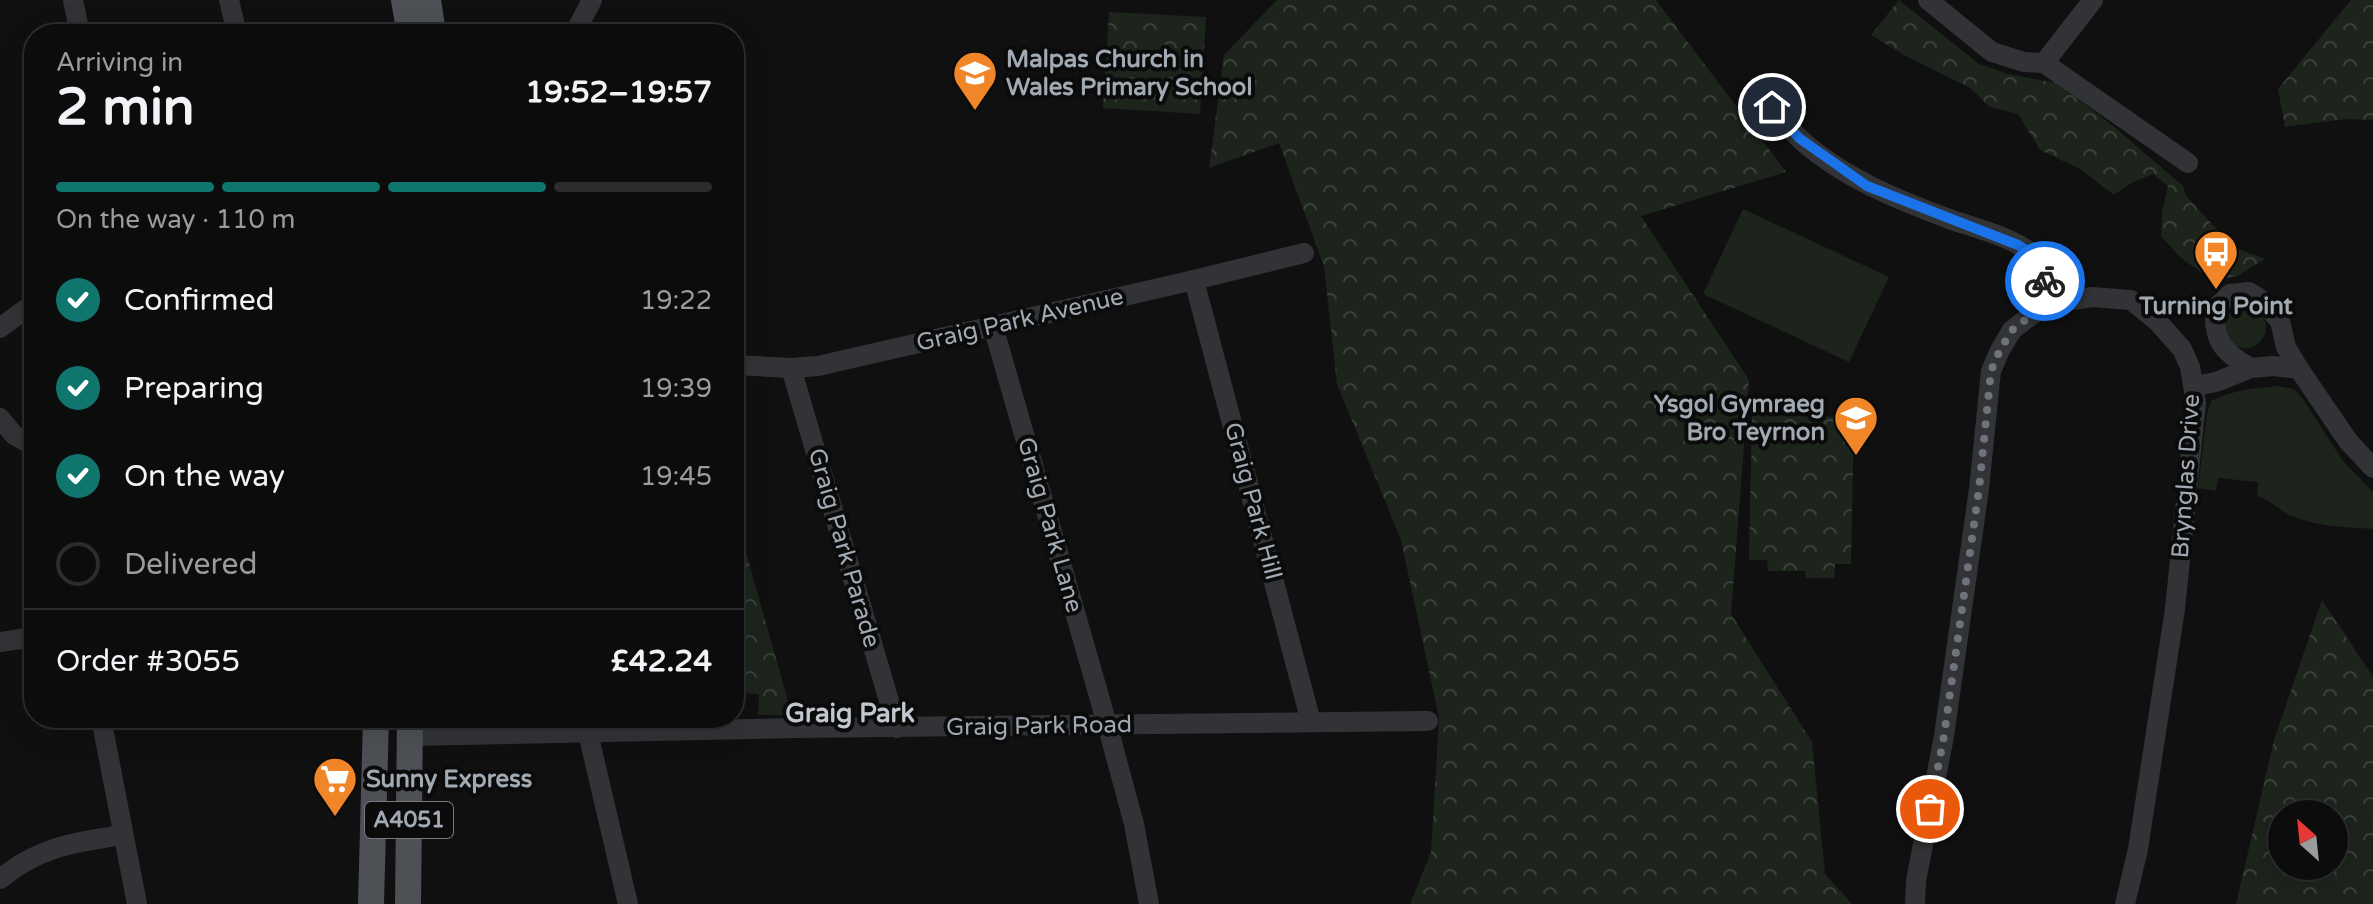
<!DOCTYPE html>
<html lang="en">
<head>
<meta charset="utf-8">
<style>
  :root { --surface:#0c0c0d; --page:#1a1a1b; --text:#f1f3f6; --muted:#9a9b9d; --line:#2c2c2e; --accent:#0f766e }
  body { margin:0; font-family:"Varela Round",sans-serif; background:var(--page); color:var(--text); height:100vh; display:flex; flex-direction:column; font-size:30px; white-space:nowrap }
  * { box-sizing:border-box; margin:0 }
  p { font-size:26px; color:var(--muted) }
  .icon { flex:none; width:44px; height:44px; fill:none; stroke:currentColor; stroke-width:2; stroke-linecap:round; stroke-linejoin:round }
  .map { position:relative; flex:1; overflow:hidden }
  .panel { position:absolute; left:24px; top:24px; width:720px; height:704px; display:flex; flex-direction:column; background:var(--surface); border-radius:32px; box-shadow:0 8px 32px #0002,0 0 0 2px var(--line) }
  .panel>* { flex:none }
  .needle { width:52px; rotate:333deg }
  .controls { position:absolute; left:2268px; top:800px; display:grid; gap:16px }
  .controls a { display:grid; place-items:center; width:80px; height:80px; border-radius:50%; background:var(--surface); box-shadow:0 8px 32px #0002,0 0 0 2px var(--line); font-size:40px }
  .pin { position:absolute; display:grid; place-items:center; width:68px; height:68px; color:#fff; margin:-34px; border:4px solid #fff; border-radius:50%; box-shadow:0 2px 8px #0007 }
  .courier { position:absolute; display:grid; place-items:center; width:80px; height:80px; margin:-40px; border:6px solid #1a73e8; border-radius:50%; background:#fff; color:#222; box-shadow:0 2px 10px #0007 }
  .headline em { font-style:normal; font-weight:700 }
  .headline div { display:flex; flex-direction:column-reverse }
  .headline { display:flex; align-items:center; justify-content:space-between; height:136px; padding:0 32px }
  h1 { font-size:52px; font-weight:700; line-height:60px }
  .bar { display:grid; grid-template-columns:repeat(4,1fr); gap:12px 8px; align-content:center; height:96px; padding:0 32px }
  .bar i { height:10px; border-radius:6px; background:var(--line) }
  .bar .active { background:var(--accent) }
  .bar p { grid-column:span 4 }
  .line { display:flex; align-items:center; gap:20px; padding:0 32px; border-top:2px solid var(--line) }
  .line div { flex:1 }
  ol { padding:0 32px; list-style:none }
  li { display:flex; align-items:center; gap:24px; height:88px }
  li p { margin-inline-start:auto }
  li .icon { padding:8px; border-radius:50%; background:var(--accent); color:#fff; stroke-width:4 }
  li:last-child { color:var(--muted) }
  li i { width:44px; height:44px; border:4px solid var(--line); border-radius:50% }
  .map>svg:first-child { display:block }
</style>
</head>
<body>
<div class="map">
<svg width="2373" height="904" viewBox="0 0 2373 904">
  <defs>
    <pattern id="forest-crowns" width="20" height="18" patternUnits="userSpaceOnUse" patternTransform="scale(2)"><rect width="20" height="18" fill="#1c241c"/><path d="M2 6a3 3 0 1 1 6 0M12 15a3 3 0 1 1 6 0" fill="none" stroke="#3a413b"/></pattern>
  </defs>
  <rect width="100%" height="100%" fill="#101011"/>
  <!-- grass -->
  <g fill="#1c241c">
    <polygon points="1743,209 1889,277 1849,362 1703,294"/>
    <circle cx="2245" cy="327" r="21"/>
    <path d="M2279,386L2294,389L2303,399L2343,461L2373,492V529C2345,527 2316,527 2290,515C2279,510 2269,499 2257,496L2258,482L2218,478L2216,491L2198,488L2207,414L2211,401C2232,390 2255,388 2279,386Z"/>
  </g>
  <!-- forest -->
  <g fill="url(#forest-crowns)" fill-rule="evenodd">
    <polygon points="1277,0 1656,0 1786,172 1641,216 1749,380 1731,614 1812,742 1825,874 1852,904 1410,904 1431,852 1439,718 1401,540 1337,384 1324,266 1279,143 1209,168 1224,55"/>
    <polygon points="1899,0 1979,64 2008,74 2056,83 2112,125 2183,186 2186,196 2233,247 2265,259 2237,276 2213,281 2180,257 2161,236 2162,212 2168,186 2153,174 2131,183 2114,195 2080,169 2040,150 2018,114 1990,107 1970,88 1904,55 1871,35"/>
    <polygon points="2351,0 2373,0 2373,120 2345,119 2285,127 2278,89"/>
    <polygon points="1109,12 1206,17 1200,114 1103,108"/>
    <polygon points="1752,415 1854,417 1851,564 1835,564 1834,578 1806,578 1805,571 1768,571 1767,560 1749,560"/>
    <polygon points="734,510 792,715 758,715 759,694 734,693"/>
    <path d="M2322,600L2373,677V904H2236L2274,740ZM2282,814H2334V866H2282Z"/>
  </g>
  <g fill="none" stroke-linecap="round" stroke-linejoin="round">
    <!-- minor -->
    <g stroke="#313336" stroke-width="20">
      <polyline points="73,0 80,34"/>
      <polyline points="229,0 237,34"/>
      <polyline points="1928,0 1992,52 2024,62 2044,63 2188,163"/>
      <polyline points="574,34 592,0"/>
      <polyline points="2044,63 2093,0"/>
      <path d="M1772,107C1781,118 1790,130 1800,139C1843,178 1898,200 1952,220C1975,228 2012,237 2031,253C2043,264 2048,288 2053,303"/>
      <polyline points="1194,280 1311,722"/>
      <polyline points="993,326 1107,724 1134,824 1149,904"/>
      <polyline points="0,328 34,303"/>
      <polyline points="734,365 791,368 818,366 1194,280 1304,253"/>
      <polyline points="791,368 897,728"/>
      <path d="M2251,368C2224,353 2213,342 2215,309L2230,294L2249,292L2260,299L2280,321L2286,347L2299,369"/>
      <polyline points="2194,386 2216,382 2251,368 2273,366 2299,369 2348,441 2373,468"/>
      <polyline points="0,418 14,435 34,446"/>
      <polyline points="0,642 34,637"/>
      <polyline points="101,718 137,904"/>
      <polyline points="588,718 588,733 628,904"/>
      <polyline points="410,736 796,728 1428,721"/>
      <path d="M0,879C39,847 74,842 123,835"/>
      <polyline points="1915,904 1916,881 1944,736 1979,489 1991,371 2000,350 2012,330 2033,314 2053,303 2092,297 2131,300 2158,322 2182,349 2190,367 2196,403 2175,609 2138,849 2125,904"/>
    </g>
    <!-- major -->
    <g stroke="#4d5055" stroke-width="26">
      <polyline points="404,0 410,34"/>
      <polyline points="428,0 433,34"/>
      <polyline points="371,904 376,718"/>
      <polyline points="408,904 410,718"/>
    </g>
  </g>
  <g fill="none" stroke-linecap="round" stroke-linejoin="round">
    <!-- done -->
    <polyline stroke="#6e737a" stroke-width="8" stroke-dasharray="0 14.4" points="1930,809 1944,736 1979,489 1991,371 2000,350 2012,330 2033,314 2053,303 2045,281"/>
    <!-- route -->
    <polyline stroke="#1a73e8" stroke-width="10" points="1772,107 1799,138 1867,186 2018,245 2033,254 2045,281"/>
  </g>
  <!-- icons -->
  <defs>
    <g id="school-pin" transform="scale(2.3)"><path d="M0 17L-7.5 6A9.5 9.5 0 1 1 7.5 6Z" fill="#f18628" stroke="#0b0b0c"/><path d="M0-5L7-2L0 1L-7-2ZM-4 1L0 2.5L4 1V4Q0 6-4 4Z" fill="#fff"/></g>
    <g id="bus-pin" transform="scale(2.3)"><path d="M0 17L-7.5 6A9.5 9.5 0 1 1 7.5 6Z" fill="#f18628" stroke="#0b0b0c"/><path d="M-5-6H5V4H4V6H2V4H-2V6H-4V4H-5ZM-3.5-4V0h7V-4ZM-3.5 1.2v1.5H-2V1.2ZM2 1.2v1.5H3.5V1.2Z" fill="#fff"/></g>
    <g id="supermarket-pin" transform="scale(2.3)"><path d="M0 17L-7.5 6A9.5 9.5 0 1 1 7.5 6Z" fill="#f18628" stroke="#0b0b0c"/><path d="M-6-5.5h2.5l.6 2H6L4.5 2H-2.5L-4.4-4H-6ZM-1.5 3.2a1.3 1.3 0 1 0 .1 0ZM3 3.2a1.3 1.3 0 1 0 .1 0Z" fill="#fff"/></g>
  </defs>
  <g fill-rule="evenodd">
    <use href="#school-pin" x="975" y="73"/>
    <use href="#bus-pin" x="2216" y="252"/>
    <use href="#school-pin" x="1856" y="418"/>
    <use href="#supermarket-pin" x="335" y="779"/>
  </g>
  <g text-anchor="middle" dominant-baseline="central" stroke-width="8" stroke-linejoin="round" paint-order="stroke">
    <!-- shield labels -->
    <rect fill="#0b0b0c" stroke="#747a80" stroke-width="2" x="365" y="802" width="88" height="36" rx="6"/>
    <g font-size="22" font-weight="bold" fill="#a1a9b2">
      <text x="409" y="820">A4051</text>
    </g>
    <!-- poi labels -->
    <g font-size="24" font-weight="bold" fill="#a1a9b2" stroke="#0b0b0c" text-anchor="start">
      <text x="1006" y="59">Malpas Church in<tspan x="1006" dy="28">Wales Primary School</tspan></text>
      <text x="2216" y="306" text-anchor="middle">Turning Point</text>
      <text x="1825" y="404" text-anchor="end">Ysgol Gymraeg<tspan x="1825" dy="28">Bro Teyrnon</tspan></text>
      <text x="366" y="779">Sunny Express</text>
    </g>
    <!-- street labels -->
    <g font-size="24" fill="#a1a9b2" stroke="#0b0b0c">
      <text transform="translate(1020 320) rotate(-13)">Graig Park Avenue</text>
      <text transform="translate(2186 476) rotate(-86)">Brynglas Drive</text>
      <text transform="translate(1253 501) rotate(75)">Graig Park Hill</text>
      <text transform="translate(1050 525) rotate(74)">Graig Park Lane</text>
      <text transform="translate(844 548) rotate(74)">Graig Park Parade</text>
      <text transform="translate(1039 726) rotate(-1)">Graig Park Road</text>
    </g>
    <!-- neighbourhood labels -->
    <g font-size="26" font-weight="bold" fill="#c2c7ce" stroke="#0b0b0c">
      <text x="850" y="713">Graig Park</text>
    </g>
  </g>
</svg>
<div class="controls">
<a><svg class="needle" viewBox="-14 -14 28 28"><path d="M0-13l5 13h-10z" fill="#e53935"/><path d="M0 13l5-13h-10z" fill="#9a9b9d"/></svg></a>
</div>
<div class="pin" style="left:1930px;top:809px;background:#ea580c"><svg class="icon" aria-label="bag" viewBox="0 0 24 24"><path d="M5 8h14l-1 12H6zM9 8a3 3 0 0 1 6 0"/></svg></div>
<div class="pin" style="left:1772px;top:107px;background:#1f2937"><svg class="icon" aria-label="home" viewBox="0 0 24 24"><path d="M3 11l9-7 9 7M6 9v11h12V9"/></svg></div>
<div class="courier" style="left:2045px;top:281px"><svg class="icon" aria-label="bike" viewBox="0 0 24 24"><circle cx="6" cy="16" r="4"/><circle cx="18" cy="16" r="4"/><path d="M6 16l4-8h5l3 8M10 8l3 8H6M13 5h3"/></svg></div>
<section class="panel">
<div class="headline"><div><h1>2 min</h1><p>Arriving in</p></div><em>19:52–19:57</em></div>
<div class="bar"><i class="active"></i><i class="active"></i><i class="active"></i><i></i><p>On the way · 110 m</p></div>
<ol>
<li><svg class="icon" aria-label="check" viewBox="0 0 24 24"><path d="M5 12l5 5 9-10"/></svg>Confirmed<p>19:22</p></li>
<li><svg class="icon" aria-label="check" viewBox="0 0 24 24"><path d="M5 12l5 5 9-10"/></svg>Preparing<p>19:39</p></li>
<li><svg class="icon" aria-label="check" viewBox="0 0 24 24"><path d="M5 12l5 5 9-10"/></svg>On the way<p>19:45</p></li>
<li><i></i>Delivered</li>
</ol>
<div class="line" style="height:104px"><div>Order #3055</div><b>£42.24</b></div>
</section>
</div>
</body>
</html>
